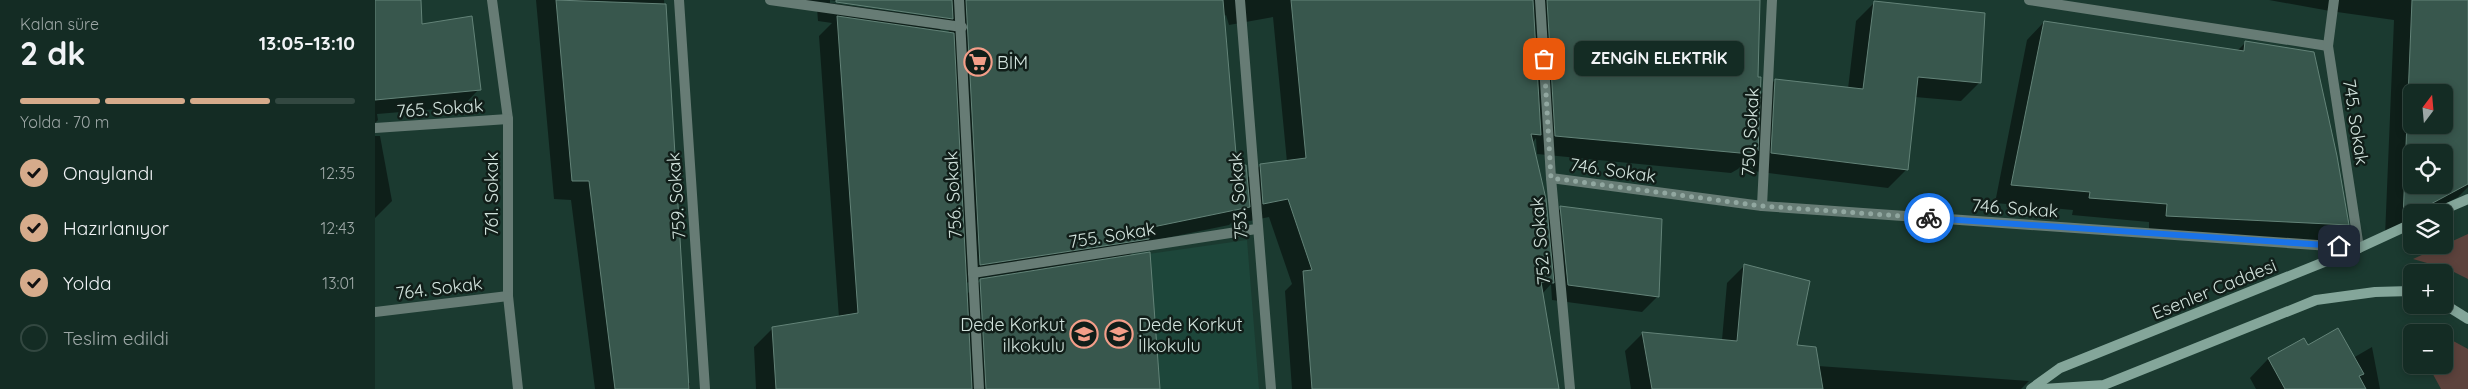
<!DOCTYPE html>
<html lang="tr">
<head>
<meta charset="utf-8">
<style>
  :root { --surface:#142c24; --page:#1d342c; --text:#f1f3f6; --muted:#9da7a6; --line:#334841; --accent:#d6ab8b }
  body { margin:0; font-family:Quicksand,sans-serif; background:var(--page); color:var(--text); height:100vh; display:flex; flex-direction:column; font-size:19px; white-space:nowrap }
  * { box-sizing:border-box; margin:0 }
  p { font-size:16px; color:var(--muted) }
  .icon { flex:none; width:28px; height:28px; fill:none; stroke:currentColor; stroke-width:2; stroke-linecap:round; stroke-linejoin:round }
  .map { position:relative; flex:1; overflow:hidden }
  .drawer { display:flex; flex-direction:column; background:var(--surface); width:375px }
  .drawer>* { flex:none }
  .needle { width:32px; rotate:16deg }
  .controls { position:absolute; left:2028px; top:84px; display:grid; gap:10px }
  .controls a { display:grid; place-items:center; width:50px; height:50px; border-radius:8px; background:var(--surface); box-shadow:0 2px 8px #0003,0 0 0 1px var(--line); font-size:25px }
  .pin { position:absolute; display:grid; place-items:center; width:42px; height:42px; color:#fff; margin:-21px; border-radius:10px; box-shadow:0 2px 8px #0006 }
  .courier { position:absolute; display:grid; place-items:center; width:50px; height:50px; margin:-25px; border:4px solid #1a73e8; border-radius:50%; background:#fff; color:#222; box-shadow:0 1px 6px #0007 }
  .bubble { position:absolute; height:35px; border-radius:8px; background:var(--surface); box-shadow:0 2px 8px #0003,0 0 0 1px var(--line); font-size:16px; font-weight:700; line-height:35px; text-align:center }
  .overview em { font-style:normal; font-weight:700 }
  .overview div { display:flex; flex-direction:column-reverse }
  .overview { display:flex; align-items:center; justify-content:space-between; height:85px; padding:0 20px }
  h1 { font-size:32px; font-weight:700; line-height:38px }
  .bar { display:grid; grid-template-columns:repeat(4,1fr); gap:8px 5px; align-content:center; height:60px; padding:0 20px }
  .bar i { height:6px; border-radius:4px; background:var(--line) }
  .bar .on { background:var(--accent) }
  .bar p { grid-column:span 4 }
  ol { padding:0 20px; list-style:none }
  li { display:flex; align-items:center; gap:15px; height:55px }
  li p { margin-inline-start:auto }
  li .icon { padding:5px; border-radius:50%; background:var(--accent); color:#111; stroke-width:4 }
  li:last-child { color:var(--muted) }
  li i { width:28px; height:28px; border:2px solid var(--line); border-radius:50% }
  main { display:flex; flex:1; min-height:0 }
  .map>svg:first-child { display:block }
</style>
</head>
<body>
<main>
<section class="drawer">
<div class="overview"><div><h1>2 dk</h1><p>Kalan süre</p></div><em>13:05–13:10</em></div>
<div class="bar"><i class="on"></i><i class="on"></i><i class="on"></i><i></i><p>Yolda · 70 m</p></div>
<ol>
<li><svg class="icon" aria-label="check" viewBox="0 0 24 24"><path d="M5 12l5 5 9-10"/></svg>Onaylandı<p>12:35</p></li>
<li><svg class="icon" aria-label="check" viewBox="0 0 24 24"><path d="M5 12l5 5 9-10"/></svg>Hazırlanıyor<p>12:43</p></li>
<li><svg class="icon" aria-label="check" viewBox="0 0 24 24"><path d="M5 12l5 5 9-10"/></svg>Yolda<p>13:01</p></li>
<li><i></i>Teslim edildi</li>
</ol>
</section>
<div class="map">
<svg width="2093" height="389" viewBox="0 0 2093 389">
  <rect width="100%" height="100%" fill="#1b3a30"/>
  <!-- built -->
  <polygon fill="#1d463a" points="872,240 884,389 611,389 604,278"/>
  <!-- green -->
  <g fill="#5c423c">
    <polygon points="2093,234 2093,279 2073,269 2038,259"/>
    <polygon points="2069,336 2093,349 2093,389 2066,389 2053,365 2069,365"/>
  </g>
  <!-- shadow -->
  <g fill="#0007" fill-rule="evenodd">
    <polygon points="0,0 44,0 46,25 104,89 87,107 2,114 3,120 0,123"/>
    <polygon points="161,0 289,0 313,383 315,383 315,389 220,389 196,200 179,199"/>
    <path d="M421,0H1384L1382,78L1384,96L1400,80L1473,89L1481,21L1500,2L1605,82L1586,101L1540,97L1532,169L1513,188L1378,171L1379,153L1363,169L1356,173L1162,154L1161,138L1157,143L1172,222L1186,208L1283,296L1267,312L1177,300L1176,284L1167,294L1183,389H917L910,291L917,284L894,217L870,222L869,211L854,225L767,243L753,257L784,389H381L379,347L398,328L464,318L444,36L457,23L443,21L442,8ZM455,0L562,15L559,17L455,3ZM851,15L854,25L898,17L912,162L886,165L871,179L861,168L848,17ZM572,23L574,33L563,32ZM606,280L591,295L590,283Z"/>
    <path d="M1894,0H2093V187L2083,197L2055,212H2036V222L2010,236L2019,20L1955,11ZM2036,92H2069V125H2036ZM2036,152H2069V185H2036Z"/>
    <polygon points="1669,22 1862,51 1871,42 1960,156 1972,225 1955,243 1774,233 1774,222 1697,215 1698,210 1620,203 1652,40"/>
    <polygon points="0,136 5,136 17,201 0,218"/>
    <polygon points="1369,266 1420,346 1443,366 1654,381 1646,389 1256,389 1250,351 1268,333 1347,340 1352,283"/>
    <polygon points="1928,340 1932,346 1978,358 1997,347 2005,389 1881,389 1875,378 1893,359"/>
  </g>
  <!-- building -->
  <g fill="#38574d" stroke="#638378" fill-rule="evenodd">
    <polygon points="0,0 46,0 47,24 97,16 106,90 0,100"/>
    <polygon points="181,0 291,4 314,389 240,389 214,181 197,181"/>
    <polygon points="461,0 577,0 578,19 461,2"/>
    <polygon points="591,0 848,0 862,166 871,165 875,207 773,228 774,239 605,265"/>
    <polygon points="916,0 1158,0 1166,135 1156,134 1171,199 1179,283 1166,282 1184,389 937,389 928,271 937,270 913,199 888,204 885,164 931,158"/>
    <polygon points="1172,0 1385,0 1383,77 1386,77 1383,151 1376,150 1376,154 1180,136"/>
    <path d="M2037,0H2093V184L2041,212H2036V215L2028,219ZM2036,92H2069V125H2036ZM2036,152H2069V185H2036Z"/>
    <polygon points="1499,1 1610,13 1606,83 1543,77 1533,170 1396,153 1400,79 1488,89"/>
    <polygon points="462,16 579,33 597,389 401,389 397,327 483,313"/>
    <polygon points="1669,21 1869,51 1870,41 1939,52 1962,156 1974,225 1791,216 1792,204 1714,198 1715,192 1636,185"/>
    <polygon points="1185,206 1287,219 1284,297 1193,285"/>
    <polygon points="775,252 785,389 611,389 605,279"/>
    <polygon points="1369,264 1435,281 1422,345 1441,347 1448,389 1277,389 1267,332 1362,341"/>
    <polygon points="1963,328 1989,374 1984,376 1991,389 1910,389 1893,358 1929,338 1933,345"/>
  </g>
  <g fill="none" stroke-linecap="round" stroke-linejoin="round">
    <!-- street -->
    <g stroke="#677c75" stroke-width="10">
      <polyline points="117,0 133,119 133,296 143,389"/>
      <polyline points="304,0 330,389"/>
      <polyline points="395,0 587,27"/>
      <polyline points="584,0 604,389"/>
      <polyline points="865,0 896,389"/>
      <polyline points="1165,0 1176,178 1195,389"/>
      <polyline points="1654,0 1953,46"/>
      <polyline points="0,128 133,119"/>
      <polyline points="1176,178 1387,206 1984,248 1953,46 1959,0"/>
      <polyline points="1387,206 1397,0"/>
      <polyline points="598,273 881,229"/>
      <polyline points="0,312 133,296"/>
    </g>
    <!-- secondary -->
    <g stroke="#84a69a" stroke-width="10">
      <polyline points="2063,212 2093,199"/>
      <polyline points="2069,304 2093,319"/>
      <polyline points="1656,389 1685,368 1984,248 2036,224"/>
      <polyline points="1668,389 1729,385 1941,300 2000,292 2036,291"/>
    </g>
  </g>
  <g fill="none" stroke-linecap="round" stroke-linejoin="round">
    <!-- done -->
    <polyline stroke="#91a7a0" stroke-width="5" stroke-dasharray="0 9" points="1169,59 1176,178 1387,206 1554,218"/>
    <!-- route -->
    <polyline stroke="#1a73e8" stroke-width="6" points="1554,218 1964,246"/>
  </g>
  <!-- icons -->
  <defs>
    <g id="supermarket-ring" transform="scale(1.4375)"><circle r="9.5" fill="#111e19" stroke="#f49e89" stroke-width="1.5"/><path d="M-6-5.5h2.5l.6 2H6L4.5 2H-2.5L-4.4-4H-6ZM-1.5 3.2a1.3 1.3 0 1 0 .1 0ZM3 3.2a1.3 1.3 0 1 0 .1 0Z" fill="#f49e89"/></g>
    <g id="school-ring" transform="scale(1.4375)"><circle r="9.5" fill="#111e19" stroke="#f49e89" stroke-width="1.5"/><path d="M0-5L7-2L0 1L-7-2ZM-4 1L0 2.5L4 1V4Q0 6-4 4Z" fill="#f49e89"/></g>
  </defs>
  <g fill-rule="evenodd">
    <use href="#supermarket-ring" x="603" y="62"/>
    <use href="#school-ring" x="709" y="334"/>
    <use href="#school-ring" x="744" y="334"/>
  </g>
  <g text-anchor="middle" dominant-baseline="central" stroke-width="5" stroke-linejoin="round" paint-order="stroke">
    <!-- poi labels -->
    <g font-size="18" fill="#d1e2dc" stroke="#111e19" text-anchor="start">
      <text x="622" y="62">BİM</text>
      <text x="690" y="324" text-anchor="end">Dede Korkut<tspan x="690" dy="21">ilkokulu</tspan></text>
      <text x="763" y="324">Dede Korkut<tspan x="763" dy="21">İlkokulu</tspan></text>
    </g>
    <!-- street labels -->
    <g font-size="18" fill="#d1e2dc" stroke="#111e19">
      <text transform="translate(65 108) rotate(-4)">765. Sokak</text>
      <text transform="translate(1981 122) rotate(81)">745. Sokak</text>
      <text transform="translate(1375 132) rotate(-87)">750. Sokak</text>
      <text transform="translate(1238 170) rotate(8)">746. Sokak</text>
      <text transform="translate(116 194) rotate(-90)">761. Sokak</text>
      <text transform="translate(578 195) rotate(-93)">756. Sokak</text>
      <text transform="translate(301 196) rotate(-94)">759. Sokak</text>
      <text transform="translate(863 196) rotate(-94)">753. Sokak</text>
      <text transform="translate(1640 208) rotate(4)">746. Sokak</text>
      <text transform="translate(737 235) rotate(-9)">755. Sokak</text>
      <text transform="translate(1165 241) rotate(-95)">752. Sokak</text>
      <text transform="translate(64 288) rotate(-7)">764. Sokak</text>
      <text transform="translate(1839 289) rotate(-22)">Esenler Caddesi</text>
    </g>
  </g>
</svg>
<div class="controls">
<a><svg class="needle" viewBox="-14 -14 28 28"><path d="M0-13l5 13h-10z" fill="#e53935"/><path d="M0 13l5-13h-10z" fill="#9da7a6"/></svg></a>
<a><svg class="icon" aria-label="locate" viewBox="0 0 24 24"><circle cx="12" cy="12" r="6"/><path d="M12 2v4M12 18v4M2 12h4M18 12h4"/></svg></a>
<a><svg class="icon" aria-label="layers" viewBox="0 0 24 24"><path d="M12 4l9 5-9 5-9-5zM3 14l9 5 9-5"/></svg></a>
<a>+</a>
<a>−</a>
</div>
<div class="pin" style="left:1169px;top:59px;background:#ea580c"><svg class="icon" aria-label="bag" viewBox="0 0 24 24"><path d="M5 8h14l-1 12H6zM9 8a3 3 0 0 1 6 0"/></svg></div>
<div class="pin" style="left:1964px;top:246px;background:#1f2937"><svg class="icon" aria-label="home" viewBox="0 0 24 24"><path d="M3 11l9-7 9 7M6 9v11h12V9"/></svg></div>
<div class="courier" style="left:1554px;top:218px"><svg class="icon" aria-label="bike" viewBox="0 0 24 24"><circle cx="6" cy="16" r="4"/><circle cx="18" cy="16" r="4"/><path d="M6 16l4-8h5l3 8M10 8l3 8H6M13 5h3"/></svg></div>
<div class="bubble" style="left:1199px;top:41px;width:170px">ZENGİN ELEKTRİK</div>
</div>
</main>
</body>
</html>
